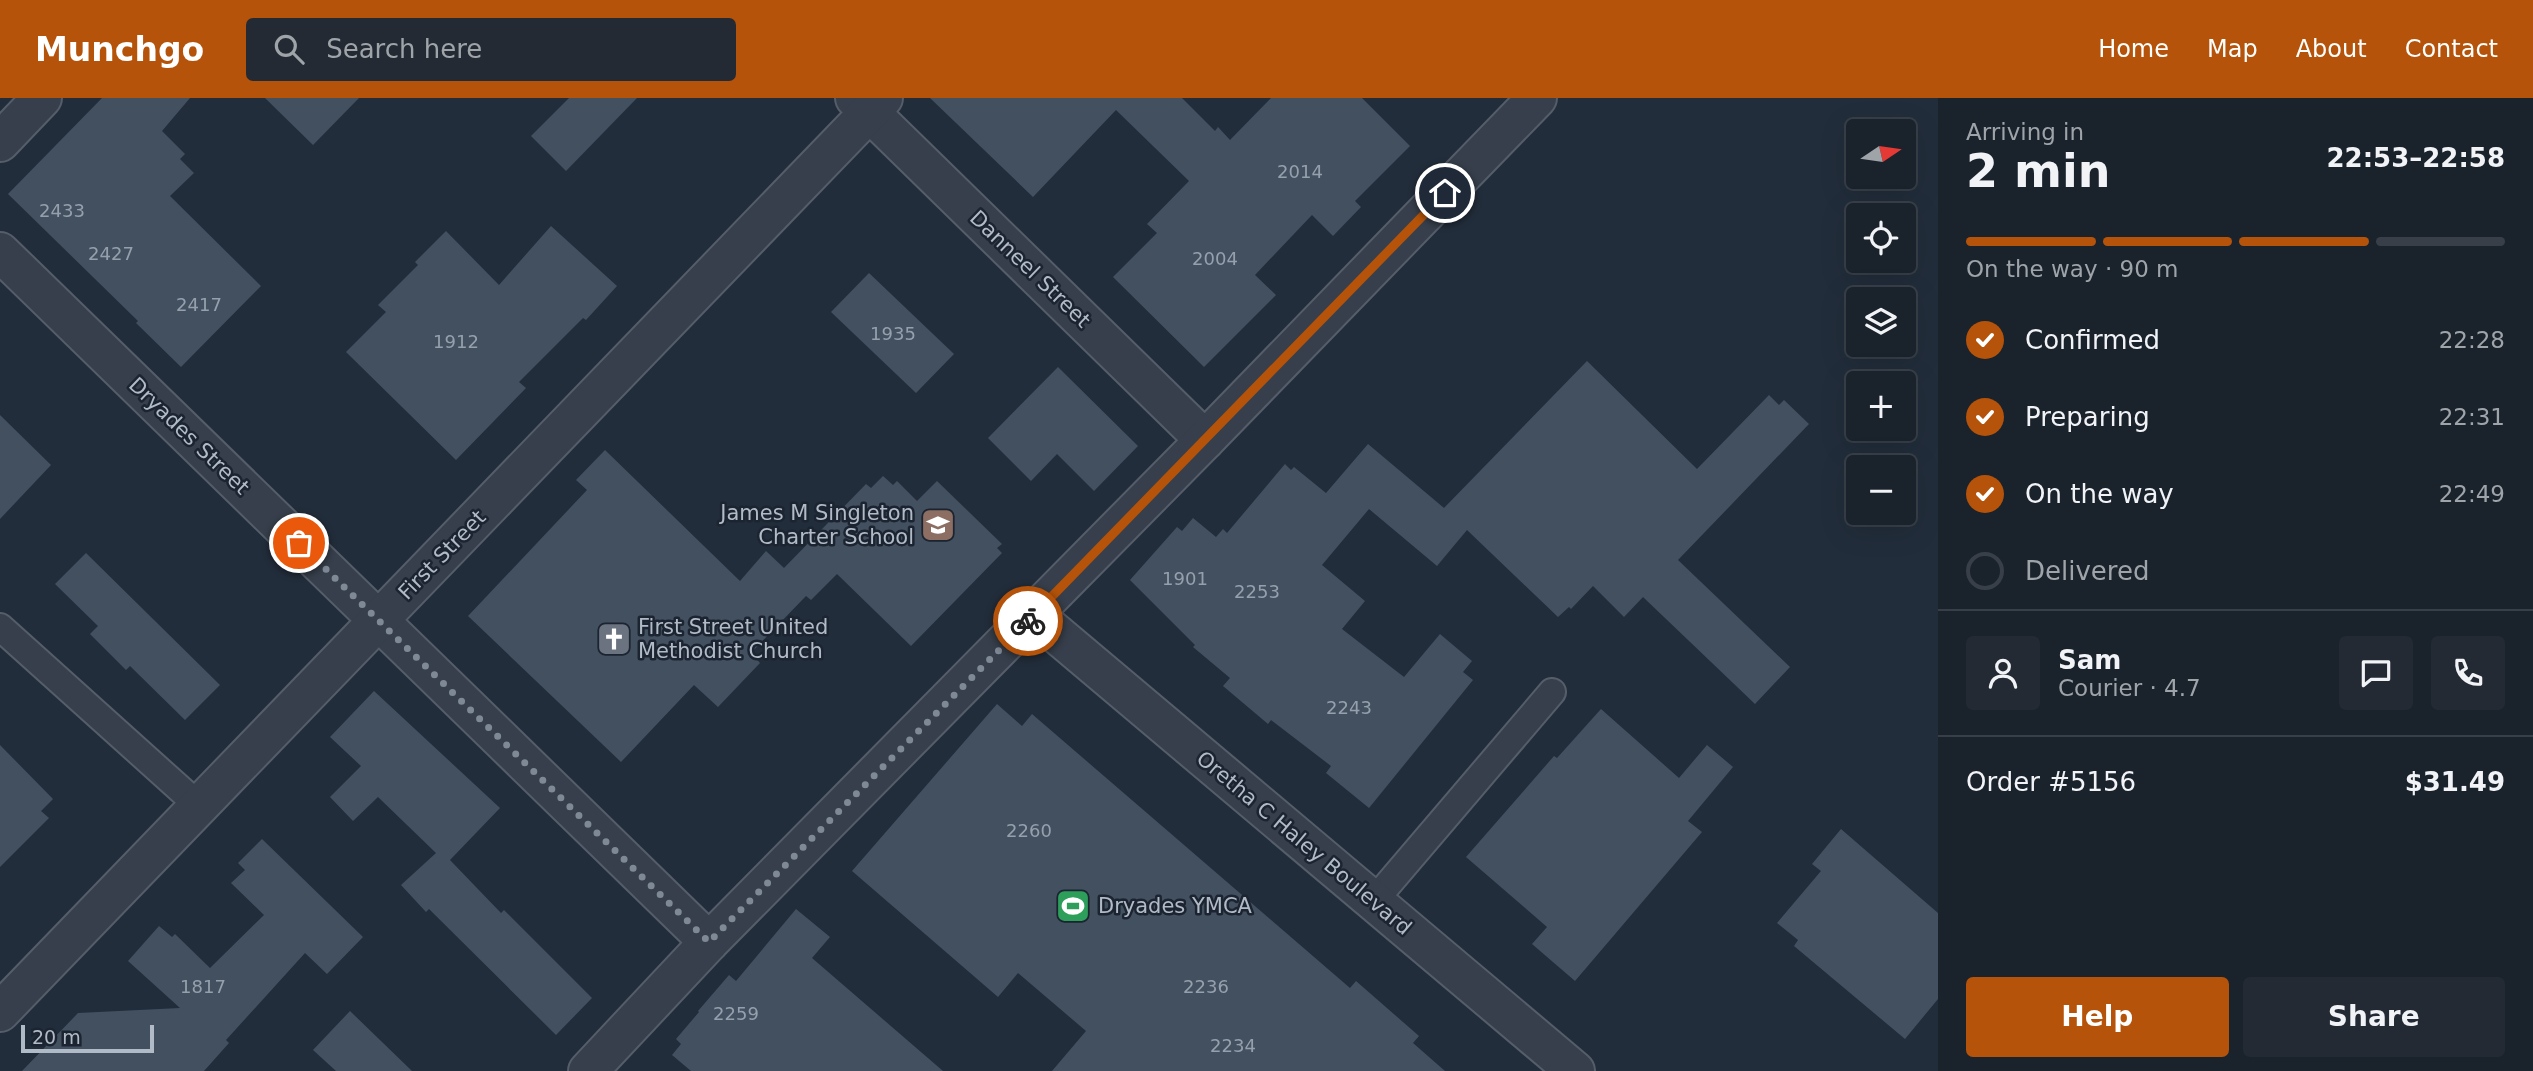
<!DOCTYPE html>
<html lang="en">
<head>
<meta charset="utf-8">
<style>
  :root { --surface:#1a222c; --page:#232a34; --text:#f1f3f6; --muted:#9fa4a9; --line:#383f48; --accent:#b45309 }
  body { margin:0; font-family:"DejaVu Sans",sans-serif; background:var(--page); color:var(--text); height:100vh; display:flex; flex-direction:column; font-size:26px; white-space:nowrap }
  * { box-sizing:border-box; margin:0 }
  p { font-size:23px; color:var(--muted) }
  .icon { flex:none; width:38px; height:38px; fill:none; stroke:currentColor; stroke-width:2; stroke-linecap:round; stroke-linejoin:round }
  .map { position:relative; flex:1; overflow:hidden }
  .sheet { display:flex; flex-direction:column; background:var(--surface); width:595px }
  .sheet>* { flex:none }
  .needle { width:46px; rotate:77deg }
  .buttons { position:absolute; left:1846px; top:21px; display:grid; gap:14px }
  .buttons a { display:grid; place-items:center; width:70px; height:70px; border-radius:7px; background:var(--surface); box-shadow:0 7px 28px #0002,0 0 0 2px var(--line); font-size:35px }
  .scale { position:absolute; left:21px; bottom:18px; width:133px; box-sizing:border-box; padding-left:7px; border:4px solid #b1bac7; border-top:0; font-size:19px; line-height:24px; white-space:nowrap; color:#b1bac7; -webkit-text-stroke:5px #1b2430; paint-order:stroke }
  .pin { position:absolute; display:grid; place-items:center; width:60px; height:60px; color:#fff; margin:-30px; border:4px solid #fff; border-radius:50%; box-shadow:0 2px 7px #0007 }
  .courier { position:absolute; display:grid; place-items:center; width:70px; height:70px; margin:-35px; border:5px solid #b45309; border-radius:50%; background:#fff; color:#222; box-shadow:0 2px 9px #0007 }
  .overview em { font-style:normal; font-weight:800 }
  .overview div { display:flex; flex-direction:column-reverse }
  .overview { display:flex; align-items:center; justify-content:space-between; height:119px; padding:0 28px }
  h1 { font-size:46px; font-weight:800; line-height:52px }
  .bar { display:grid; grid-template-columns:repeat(4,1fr); gap:10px 7px; align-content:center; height:84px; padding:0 28px }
  .bar i { height:9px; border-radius:5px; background:var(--line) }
  .bar .active { background:var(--accent) }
  .bar p { grid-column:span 4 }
  .line { display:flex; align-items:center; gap:18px; padding:0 28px; border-top:2px solid var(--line) }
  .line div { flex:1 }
  .round { display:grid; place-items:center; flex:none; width:74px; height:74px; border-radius:7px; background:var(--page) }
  ol { padding:0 28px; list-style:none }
  li { display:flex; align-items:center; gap:21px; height:77px }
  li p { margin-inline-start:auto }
  li .icon { padding:7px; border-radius:50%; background:var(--accent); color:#fff; stroke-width:4 }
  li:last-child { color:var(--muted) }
  li i { width:38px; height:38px; border:4px solid var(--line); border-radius:50% }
  .button { display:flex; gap:14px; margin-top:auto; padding:14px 28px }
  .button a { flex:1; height:80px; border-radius:7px; background:var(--accent); color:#fff; font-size:28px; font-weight:800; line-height:80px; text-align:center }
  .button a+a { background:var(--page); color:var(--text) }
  header { display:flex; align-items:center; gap:42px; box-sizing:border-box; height:98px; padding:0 35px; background:var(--accent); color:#fff }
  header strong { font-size:33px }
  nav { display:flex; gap:38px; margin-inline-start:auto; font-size:24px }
  .search { width:490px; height:63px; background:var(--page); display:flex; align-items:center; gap:18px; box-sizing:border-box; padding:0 24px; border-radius:7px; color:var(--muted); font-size:26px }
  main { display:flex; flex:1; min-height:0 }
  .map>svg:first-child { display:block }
</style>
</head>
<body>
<header>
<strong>Munchgo</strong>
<div class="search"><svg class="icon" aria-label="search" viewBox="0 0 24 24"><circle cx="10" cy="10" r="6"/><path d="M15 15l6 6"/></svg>Search here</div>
<nav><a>Home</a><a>Map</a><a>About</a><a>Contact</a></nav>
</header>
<main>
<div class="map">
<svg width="1938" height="973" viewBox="0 0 1938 973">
  <rect width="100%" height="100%" fill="#222d3b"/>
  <!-- building -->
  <g fill="#435060">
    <polygon points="102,0 190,0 162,33 185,56 180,61 194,75 170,98 261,188 181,269 136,225 138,223 8,96"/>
    <polygon points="265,0 359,0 313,47"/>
    <polygon points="569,0 637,0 566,73 531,38"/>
    <polygon points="930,0 1182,0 1215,33 1218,29 1230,42 1271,0 1362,0 1410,48 1355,103 1361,109 1333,138 1312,117 1255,177 1276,197 1204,269 1113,179 1157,135 1147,126 1189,83 1116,12 1033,99"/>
    <polygon points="551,128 617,188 586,222 583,220 519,284 526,290 456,362 346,254 386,214 378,207 418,167 415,164 446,133 499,187"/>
    <polygon points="869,175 954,256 916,295 831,214"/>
    <polygon points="1587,263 1697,371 1769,297 1779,307 1784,302 1809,326 1678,462 1790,569 1755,606 1643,499 1624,519 1593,488 1571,511 1569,509 1558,519 1467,432 1437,468 1369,411 1322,467 1365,503 1342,531 1404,579 1440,536 1472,563 1463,574 1473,582 1369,710 1326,675 1331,668 1271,622 1268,626 1223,588 1230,580 1193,549 1195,547 1130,482 1177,429 1182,433 1193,420 1216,439 1223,431 1227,435 1285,366 1291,372 1294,369 1326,395 1368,346 1444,410"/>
    <polygon points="1058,269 1138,348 1094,393 1057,356 1031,383 988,340"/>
    <polygon points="0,317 51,367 0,421"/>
    <polygon points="605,352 740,483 766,453 784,470 866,386 871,390 883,378 893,387 897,383 917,403 937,383 1002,446 997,450 1002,455 911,548 837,476 811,502 806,498 751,555 760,565 718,609 694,587 621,664 468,518 587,392 576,382"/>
    <polygon points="86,455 220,587 185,622 130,568 126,572 90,536 98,528 55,486"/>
    <polygon points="374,593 500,710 450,762 501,815 504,812 592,900 556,937 429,811 426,814 401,787 436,755 378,699 353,723 330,699 361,668 330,639"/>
    <polygon points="997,606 1022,628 1032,616 1350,890 1356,883 1419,938 1413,945 1445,973 1052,973 1086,933 1018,875 998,899 852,773"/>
    <polygon points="1601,611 1679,680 1707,647 1733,669 1688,723 1702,734 1575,883 1532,846 1547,829 1466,759 1554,658 1557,660"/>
    <polygon points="0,647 53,701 41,713 49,720 0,769"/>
    <polygon points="1841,731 1938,815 1938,901 1905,941 1794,848 1798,842 1777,825 1821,773 1812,766"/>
    <polygon points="262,741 363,839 327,876 305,855 226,942 229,945 204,973 22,973 78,915 180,910 128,863 159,828 172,839 175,836 210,870 264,817 231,785 245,772 238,765"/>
    <polygon points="796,811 830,839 812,860 943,973 691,973 672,957 681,946 676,941 699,914 698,913 729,877 736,883"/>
    <polygon points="350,913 412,973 336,973 313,952"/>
  </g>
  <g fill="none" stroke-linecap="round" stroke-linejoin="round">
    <!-- service casing -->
    <g stroke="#545d69" stroke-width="30">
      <g id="service">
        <polyline points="0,529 199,708"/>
        <polyline points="1373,804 1552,594"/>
      </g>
    </g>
    <!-- minor casing -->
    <g stroke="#545d69" stroke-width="42">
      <g id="minor">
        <polyline points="855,0 1205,342"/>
        <polyline points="0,44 42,0"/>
        <polyline points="0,154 709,844"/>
        <polyline points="1034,517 1575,973"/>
        <polyline points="0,914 883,0"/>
        <polyline points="588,973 709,844 1205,342 1537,0"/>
      </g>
    </g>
    <!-- service -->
    <use href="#service" stroke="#363f4b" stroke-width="26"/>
    <!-- minor -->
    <use href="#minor" stroke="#363f4b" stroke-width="38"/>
  </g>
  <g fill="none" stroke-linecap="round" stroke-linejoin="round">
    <!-- done -->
    <polyline stroke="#7f8996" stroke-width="7" stroke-dasharray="0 12.6" points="299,445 709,844 1028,523"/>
    <!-- route -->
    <polyline stroke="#b45309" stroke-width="9" points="1028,523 1445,95"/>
  </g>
  <!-- icons -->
  <defs>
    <g id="school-square" transform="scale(1.75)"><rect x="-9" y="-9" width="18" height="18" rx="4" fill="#8d6e63" stroke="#1b2430"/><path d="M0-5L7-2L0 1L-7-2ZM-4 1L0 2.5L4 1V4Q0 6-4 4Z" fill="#fff"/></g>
    <g id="church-square" transform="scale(1.75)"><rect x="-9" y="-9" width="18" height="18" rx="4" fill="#6b7280" stroke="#1b2430"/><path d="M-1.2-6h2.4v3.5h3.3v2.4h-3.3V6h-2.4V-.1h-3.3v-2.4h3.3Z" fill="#fff"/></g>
    <g id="stadium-square" transform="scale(1.75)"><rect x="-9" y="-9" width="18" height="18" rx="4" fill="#2e9e5b" stroke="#1b2430"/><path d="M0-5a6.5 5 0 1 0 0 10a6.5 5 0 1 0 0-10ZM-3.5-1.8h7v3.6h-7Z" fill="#fff"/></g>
  </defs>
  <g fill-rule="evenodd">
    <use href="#school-square" x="938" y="427"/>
    <use href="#church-square" x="614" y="541"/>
    <use href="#stadium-square" x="1073" y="808"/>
  </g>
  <g text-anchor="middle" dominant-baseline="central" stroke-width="5" stroke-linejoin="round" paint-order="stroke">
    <!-- number labels -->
    <g font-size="18" fill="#96a0ad">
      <text x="1300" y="73">2014</text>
      <text x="62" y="112">2433</text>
      <text x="111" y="155">2427</text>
      <text x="1215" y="160">2004</text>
      <text x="199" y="206">2417</text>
      <text x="893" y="235">1935</text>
      <text x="456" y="243">1912</text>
      <text x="1185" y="480">1901</text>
      <text x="1257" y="493">2253</text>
      <text x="1349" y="609">2243</text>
      <text x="1029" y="732">2260</text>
      <text x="203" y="888">1817</text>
      <text x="1206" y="888">2236</text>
      <text x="736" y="915">2259</text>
      <text x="1233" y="947">2234</text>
    </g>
    <!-- street labels -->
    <g font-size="21" fill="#b1bac7" stroke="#1b2430">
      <text transform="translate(1030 171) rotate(44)">Danneel Street</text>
      <text transform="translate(189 338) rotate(44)">Dryades Street</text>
      <text transform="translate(442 457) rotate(-46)">First Street</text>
      <text transform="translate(1304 745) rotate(40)">Oretha C Haley Boulevard</text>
    </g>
    <!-- poi labels -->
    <g font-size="21" fill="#b1bac7" stroke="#1b2430" text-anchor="start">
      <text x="914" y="415" text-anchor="end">James M Singleton<tspan x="914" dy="24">Charter School</tspan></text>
      <text x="638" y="529">First Street United<tspan x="638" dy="24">Methodist Church</tspan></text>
      <text x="1098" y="808">Dryades YMCA</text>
    </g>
  </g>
</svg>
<div class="buttons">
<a><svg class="needle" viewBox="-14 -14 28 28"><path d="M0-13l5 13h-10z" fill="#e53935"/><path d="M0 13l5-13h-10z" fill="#9fa4a9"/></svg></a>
<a><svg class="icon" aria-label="locate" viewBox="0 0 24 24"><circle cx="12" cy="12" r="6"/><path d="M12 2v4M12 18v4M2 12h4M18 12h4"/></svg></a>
<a><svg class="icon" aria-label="layers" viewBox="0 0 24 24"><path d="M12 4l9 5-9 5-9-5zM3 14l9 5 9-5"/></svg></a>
<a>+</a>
<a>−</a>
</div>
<div class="scale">20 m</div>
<div class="pin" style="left:299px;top:445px;background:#ea580c"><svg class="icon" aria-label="bag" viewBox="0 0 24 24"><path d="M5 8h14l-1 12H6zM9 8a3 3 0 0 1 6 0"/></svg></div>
<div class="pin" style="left:1445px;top:95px;background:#1f2937"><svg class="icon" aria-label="home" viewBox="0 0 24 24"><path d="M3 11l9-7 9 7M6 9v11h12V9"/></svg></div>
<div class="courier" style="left:1028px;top:523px"><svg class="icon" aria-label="bike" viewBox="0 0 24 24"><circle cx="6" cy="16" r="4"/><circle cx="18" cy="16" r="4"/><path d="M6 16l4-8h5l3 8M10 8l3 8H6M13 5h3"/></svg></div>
</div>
<section class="sheet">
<div class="overview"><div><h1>2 min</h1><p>Arriving in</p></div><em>22:53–22:58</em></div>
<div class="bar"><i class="active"></i><i class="active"></i><i class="active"></i><i></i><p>On the way · 90 m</p></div>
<ol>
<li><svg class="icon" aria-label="check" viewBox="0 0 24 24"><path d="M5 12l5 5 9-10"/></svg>Confirmed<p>22:28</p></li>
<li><svg class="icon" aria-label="check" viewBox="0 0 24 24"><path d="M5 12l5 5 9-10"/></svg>Preparing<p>22:31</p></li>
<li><svg class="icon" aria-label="check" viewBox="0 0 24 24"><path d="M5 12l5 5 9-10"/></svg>On the way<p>22:49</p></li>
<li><i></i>Delivered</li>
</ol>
<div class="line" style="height:126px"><a class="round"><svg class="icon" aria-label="person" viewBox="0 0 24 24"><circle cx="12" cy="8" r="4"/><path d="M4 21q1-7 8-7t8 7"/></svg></a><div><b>Sam</b><p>Courier · 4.7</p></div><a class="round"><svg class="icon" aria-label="chat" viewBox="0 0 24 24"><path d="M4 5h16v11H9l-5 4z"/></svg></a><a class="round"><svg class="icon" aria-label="phone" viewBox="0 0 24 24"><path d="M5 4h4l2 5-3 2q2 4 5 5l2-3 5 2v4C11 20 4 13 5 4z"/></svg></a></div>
<div class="line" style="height:91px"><div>Order #5156</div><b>$31.49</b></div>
<div class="button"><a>Help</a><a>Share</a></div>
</section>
</main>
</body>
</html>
